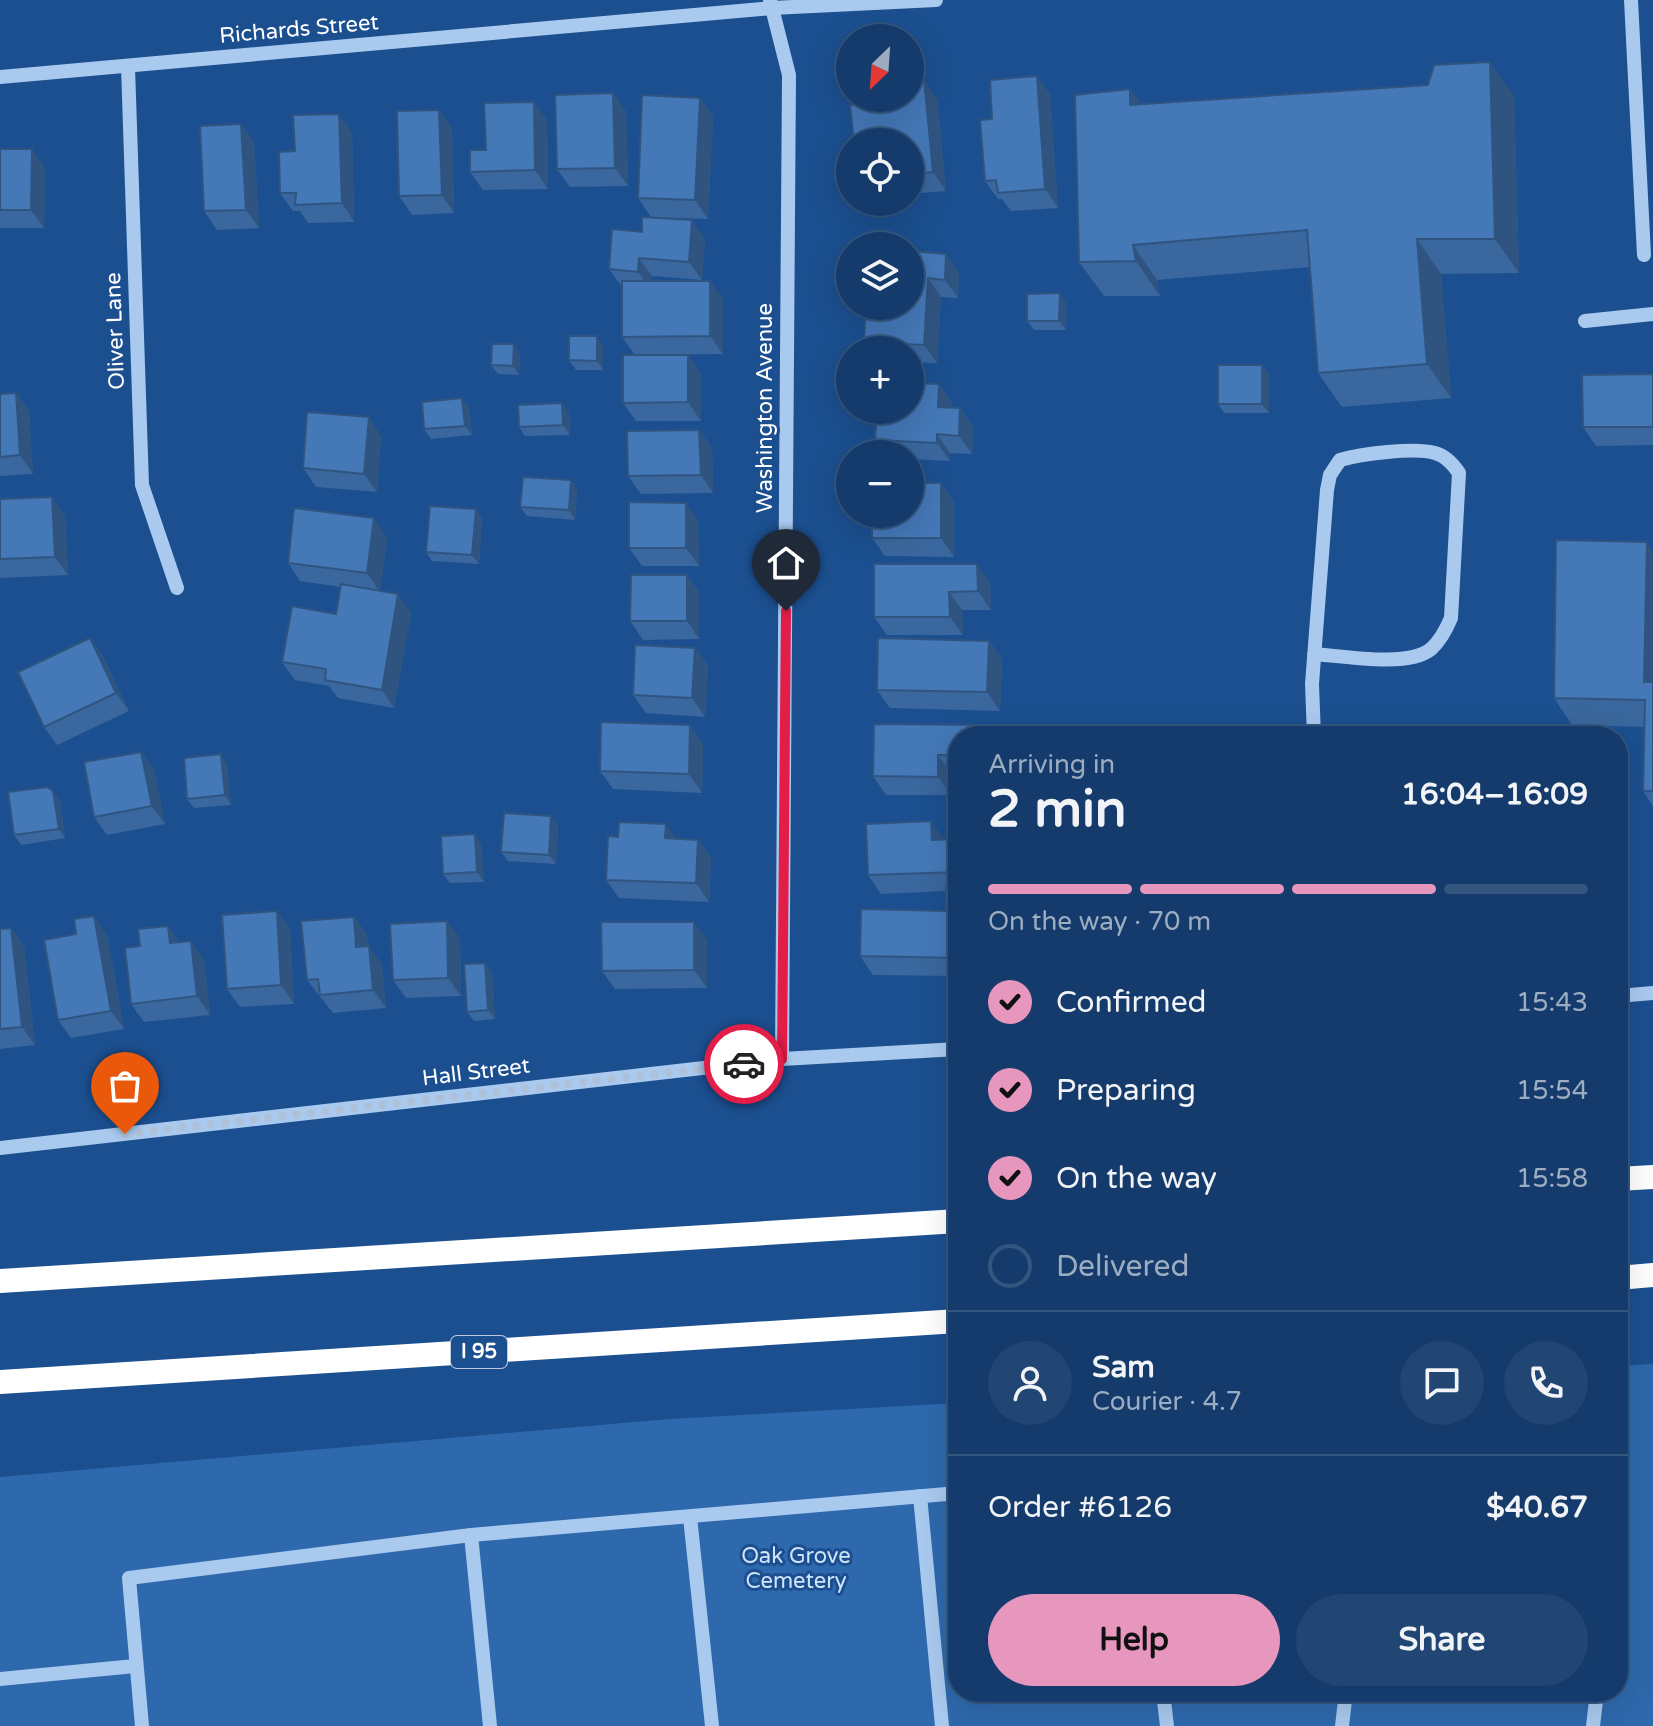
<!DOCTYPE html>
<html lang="en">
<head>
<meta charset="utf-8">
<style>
  :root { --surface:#143b6b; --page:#214673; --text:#f1f3f6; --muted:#9dadc1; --line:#33557e; --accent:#e797bd }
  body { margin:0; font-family:"Varela Round",sans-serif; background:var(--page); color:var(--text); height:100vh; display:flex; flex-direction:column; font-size:30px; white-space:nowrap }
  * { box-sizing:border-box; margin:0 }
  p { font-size:26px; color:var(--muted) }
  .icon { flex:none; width:44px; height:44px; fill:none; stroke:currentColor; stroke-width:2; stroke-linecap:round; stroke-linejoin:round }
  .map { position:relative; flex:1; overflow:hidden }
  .panel { position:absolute; left:948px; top:726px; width:680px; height:976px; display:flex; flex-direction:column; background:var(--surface); border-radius:32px; box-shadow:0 8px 32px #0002,0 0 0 2px var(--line) }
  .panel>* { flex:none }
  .needle { width:52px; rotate:205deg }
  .buttons { position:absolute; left:836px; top:24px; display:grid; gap:16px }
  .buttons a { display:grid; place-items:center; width:88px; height:88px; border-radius:50%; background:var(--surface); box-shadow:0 8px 32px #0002,0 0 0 2px var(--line); font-size:40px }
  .pin { position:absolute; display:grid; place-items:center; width:68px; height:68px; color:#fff; margin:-82px -34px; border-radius:50% 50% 50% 0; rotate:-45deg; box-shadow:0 0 8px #0007 }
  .pin .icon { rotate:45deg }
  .courier { position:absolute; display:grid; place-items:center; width:80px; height:80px; margin:-40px; border:6px solid #e11d48; border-radius:50%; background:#fff; color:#222; box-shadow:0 2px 10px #0007 }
  .summary em { font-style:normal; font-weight:700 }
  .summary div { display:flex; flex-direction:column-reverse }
  .summary { display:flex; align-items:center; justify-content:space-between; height:136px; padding:0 40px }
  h1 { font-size:52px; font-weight:700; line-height:60px }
  .bar { display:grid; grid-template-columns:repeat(4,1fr); gap:12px 8px; align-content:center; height:96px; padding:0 40px }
  .bar i { height:10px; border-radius:6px; background:var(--line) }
  .bar .selected { background:var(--accent) }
  .bar p { grid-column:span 4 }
  .line { display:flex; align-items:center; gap:20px; padding:0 40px; border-top:2px solid var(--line) }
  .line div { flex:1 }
  .round { display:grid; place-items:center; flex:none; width:84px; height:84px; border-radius:42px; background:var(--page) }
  ol { padding:0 40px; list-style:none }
  li { display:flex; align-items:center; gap:24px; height:88px }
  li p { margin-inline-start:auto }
  li .icon { padding:8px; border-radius:50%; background:var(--accent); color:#111; stroke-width:4 }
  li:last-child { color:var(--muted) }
  li i { width:44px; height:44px; border:4px solid var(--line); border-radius:50% }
  .action { display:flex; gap:16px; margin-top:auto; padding:16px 40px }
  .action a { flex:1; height:92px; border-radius:48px; background:var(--accent); color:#111; font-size:32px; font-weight:700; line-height:92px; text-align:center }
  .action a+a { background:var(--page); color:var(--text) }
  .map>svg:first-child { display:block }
</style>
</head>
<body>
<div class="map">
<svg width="1653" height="1726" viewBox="0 0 1653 1726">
  <rect width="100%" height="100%" fill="#1b4f8f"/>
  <!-- green -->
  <polygon fill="#2e69ad" points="1653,1364 1653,1726 0,1726 0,1477 669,1419 958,1403 958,1692 1618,1692 1618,1366"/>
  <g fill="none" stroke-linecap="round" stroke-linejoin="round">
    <!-- minor -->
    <g stroke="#a9c9ee" stroke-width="14">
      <polyline points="770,0 789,75 782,1059"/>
      <polyline points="1631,0 1644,255"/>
      <polyline points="128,67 142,485 177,588"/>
      <polyline points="0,77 772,8 936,0"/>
      <polyline points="1585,321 1653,314"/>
      <path d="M1314,736L1312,684L1327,490L1330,475L1340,460C1360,454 1415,447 1435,453C1446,456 1453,464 1459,473L1451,618C1446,630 1441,640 1431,649C1408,668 1343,656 1314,654"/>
      <polyline points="1618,996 1653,993"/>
      <polyline points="0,1148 782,1059 958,1049"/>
      <polyline points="920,1496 942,1726"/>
      <polyline points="690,1517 712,1726"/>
      <polyline points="471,1535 490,1726"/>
      <polyline points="0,1679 135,1666"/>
      <polyline points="1163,1692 1167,1726"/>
      <polyline points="142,1726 129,1578 471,1535 958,1493"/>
      <polyline points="1342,1726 1346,1692"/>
      <polyline points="1593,1726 1597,1692"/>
    </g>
    <!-- highway -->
    <g stroke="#fff" stroke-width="24">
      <polyline points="1618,1179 1653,1177"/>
      <polyline points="1618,1278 1653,1275"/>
      <polyline points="0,1281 958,1221"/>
      <polyline points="0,1382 958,1321"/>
    </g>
  </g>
  <!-- wall -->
  <g fill="#3a679d">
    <polygon points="1130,89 1141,105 1514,96 1519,273 1441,274 1451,398 1342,407 1318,373 1310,267 1157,280 1160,296 1104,296 1079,262"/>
    <polygon points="613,93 626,112 628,186 570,187 557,169"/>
    <polygon points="1050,94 1058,208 1011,211 1002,199 998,199 985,181 992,119"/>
    <polygon points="937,98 946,191 910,194 910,142"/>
    <polygon points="534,102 547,121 548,189 483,190 470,172 486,150"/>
    <polygon points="713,116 708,219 651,217 638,198"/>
    <polygon points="241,124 254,142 259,228 217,230 204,211"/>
    <polygon points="452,128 454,213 412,215 399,196"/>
    <polygon points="352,132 354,222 308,223 300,211 293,211 280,193 295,151"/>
    <polygon points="0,149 45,168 44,228 0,228"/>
    <polygon points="612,229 705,239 702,280 652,276 652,281 723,299 723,354 635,355 622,337 622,287 609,269"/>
    <polygon points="910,251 959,272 958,298 941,297 937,363 910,362 910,350 869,350 864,342"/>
    <polygon points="1066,303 1066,330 1034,330 1027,321"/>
    <polygon points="514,344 520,354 519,375 498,374 491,365"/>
    <polygon points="603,345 603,370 576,370 569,360"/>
    <polygon points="688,355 701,374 701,421 636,421 623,403"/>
    <polygon points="1262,365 1269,374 1269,413 1224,413 1218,404"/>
    <polygon points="1653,374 1653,445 1596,446 1583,427"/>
    <polygon points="939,384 952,403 952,408 960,408 973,427 972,454 950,453 950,461 910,459 910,454 885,454 875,440"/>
    <polygon points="16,393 29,411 33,474 0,476 0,394"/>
    <polygon points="469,407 472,435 431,439 424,429"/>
    <polygon points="569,412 570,435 525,436 519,427"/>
    <polygon points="699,430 712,448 713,493 641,494 628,476"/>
    <polygon points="381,436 377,492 316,487 303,468"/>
    <polygon points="571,480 577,490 575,520 527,516 520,507"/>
    <polygon points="0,499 65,516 68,575 0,578"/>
    <polygon points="954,501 954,557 885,556 872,538"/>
    <polygon points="476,509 482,519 479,564 432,561 426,552"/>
    <polygon points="698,521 699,566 642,566 629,548"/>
    <polygon points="387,537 380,591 411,613 394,708 338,698 329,686 295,680 282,662 336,614 341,587 300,581 288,563"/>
    <polygon points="1653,551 1653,806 1643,791 1644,727 1572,725 1554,698"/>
    <polygon points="874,564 990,582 991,610 962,610 963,635 887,635 874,617"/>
    <polygon points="687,575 699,593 699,639 643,640 630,621"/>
    <polygon points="90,638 103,657 129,711 57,745 44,727"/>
    <polygon points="989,641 1002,659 1000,711 890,708 877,690"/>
    <polygon points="695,648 708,666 705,717 646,713 633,695"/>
    <polygon points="690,725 703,744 702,793 613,789 600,771"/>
    <polygon points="958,736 958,773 951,773 951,795 886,795 873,776"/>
    <polygon points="141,752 154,770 165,824 107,835 94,817"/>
    <polygon points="227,764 231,805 194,808 187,799"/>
    <polygon points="60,801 65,838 21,845 14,835"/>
    <polygon points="558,825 556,864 508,861 501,852"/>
    <polygon points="676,839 698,840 711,858 709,902 619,898 606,880"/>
    <polygon points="944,839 958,841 958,976 873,975 860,956 946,911 946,891 881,894 868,875"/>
    <polygon points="481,844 484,882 450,883 443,874"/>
    <polygon points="277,911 290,929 294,1004 240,1007 227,989"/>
    <polygon points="354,917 367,935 368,946 382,965 386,1008 333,1013 307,980"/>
    <polygon points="447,921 460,939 461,996 406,998 393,980"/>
    <polygon points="168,926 179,942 204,959 210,1015 144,1022 131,1004 140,946"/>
    <polygon points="11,928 24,946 35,1045 0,1049 0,929"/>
    <polygon points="107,934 124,1029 71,1038 58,1020"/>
    <polygon points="707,940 707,988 615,989 602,971"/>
    <polygon points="485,963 492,973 495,1019 474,1021 467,1012"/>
  </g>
  <!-- shaded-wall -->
  <g fill="#305480">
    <polygon points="1490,62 1514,96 1519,273 1495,239"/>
    <polygon points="1037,76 1050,94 1058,208 1045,189"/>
    <polygon points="924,79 937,98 946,191 933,172"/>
    <polygon points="1130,89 1154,123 1130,105"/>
    <polygon points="613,93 626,112 628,186 615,168"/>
    <polygon points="700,98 713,116 708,219 695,200"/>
    <polygon points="534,102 547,121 548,189 535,170"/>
    <polygon points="439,110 452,128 454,213 442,195"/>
    <polygon points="339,114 352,132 354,222 342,203"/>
    <polygon points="241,124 254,142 259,228 246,210"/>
    <polygon points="32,149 45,168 44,228 31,210"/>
    <polygon points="692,220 705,239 702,280 689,262"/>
    <polygon points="1417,239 1441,274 1451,398 1427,364"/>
    <polygon points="1133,245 1157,280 1160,296 1136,261"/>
    <polygon points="946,254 959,272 958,298 945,280"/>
    <polygon points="639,258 652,276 651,290 638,272"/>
    <polygon points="928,278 941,297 937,363 924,345"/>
    <polygon points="710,281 723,299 723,354 710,336"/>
    <polygon points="1060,293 1066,303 1066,330 1059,321"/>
    <polygon points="597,336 603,345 603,370 597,361"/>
    <polygon points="514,344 520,354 519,375 513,366"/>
    <polygon points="688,355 701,374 701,421 688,402"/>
    <polygon points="1262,365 1269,374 1269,413 1262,404"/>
    <polygon points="939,384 952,403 951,426 938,407"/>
    <polygon points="16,393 29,411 33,474 20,455"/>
    <polygon points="462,398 469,407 472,435 465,426"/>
    <polygon points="562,403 569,412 570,435 563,425"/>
    <polygon points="960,408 973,427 972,454 959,436"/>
    <polygon points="369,417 381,436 377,492 364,474"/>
    <polygon points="699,430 712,448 713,493 701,475"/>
    <polygon points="937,434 950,453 950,461 937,443"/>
    <polygon points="571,480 577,490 575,520 569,510"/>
    <polygon points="941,483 954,501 954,557 941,538"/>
    <polygon points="52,497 65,516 68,575 55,557"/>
    <polygon points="686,503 698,521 699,566 686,548"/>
    <polygon points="476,509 482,519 479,564 472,555"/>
    <polygon points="374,518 387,537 380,592 367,573"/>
    <polygon points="1647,542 1653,551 1653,694 1644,682"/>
    <polygon points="977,564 990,582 991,610 978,591"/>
    <polygon points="687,575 699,593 699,639 687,621"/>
    <polygon points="949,592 962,610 963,635 950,617"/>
    <polygon points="398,594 411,613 394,708 382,690"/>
    <polygon points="90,638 103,657 129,711 116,693"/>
    <polygon points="989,641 1002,659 1000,711 987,692"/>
    <polygon points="695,648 708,666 705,717 692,698"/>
    <polygon points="690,725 703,744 702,793 689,774"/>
    <polygon points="977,725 985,736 977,736"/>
    <polygon points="141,752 154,770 165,824 152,806"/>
    <polygon points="221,754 227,764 231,805 225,795"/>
    <polygon points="938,755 951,773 951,795 938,777"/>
    <polygon points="53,791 60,801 65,838 59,829"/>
    <polygon points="551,816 558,825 556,864 549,855"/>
    <polygon points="931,821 944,840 932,840"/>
    <polygon points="666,824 679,843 665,838"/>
    <polygon points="475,834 481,844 484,882 477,872"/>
    <polygon points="698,840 711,858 709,902 696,883"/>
    <polygon points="277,911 290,929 294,1004 281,985"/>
    <polygon points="94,916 107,934 124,1029 111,1011"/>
    <polygon points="354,917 367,935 369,966 356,947"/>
    <polygon points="447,921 460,939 461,996 448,978"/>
    <polygon points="694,922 707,940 707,988 694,970"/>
    <polygon points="168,926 181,945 170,943"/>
    <polygon points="11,928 24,946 35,1045 22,1027"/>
    <polygon points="191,941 204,959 210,1015 197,996"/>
    <polygon points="369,946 382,965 386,1008 373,990"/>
    <polygon points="485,963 492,973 495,1019 488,1010"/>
  </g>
  <!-- building -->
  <g fill="#4478b7" stroke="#305480" stroke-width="2">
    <polygon points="1490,62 1495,239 1417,239 1427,364 1318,373 1307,230 1133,245 1136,261 1079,262 1075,95 1130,89 1130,105 1428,85 1434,65"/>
    <polygon points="1037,76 1045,189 998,193 996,180 985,181 980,120 992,119 990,80"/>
    <polygon points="924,79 933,172 910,174 910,142 854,142 850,105 862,104 862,98 910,98 910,80"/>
    <polygon points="613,93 615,168 557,169 555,95"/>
    <polygon points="642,95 700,98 695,200 638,198"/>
    <polygon points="534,102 535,170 470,172 470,150 486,150 484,103"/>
    <polygon points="439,110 442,195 399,196 397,111"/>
    <polygon points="339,114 342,203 295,205 296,193 280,193 279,152 295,151 293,115"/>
    <polygon points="241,124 246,210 204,211 200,126"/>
    <polygon points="0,149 32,149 31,210 0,210"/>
    <polygon points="642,217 692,220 689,262 639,258 638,272 609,269 612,229 642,232"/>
    <polygon points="910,251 946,254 945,280 928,278 924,345 864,342 866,306 910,306"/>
    <polygon points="622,281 710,281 710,336 622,337"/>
    <polygon points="1060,293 1059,321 1027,321 1027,294"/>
    <polygon points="569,336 597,336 597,361 569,360"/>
    <polygon points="492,344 514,344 513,366 491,365"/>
    <polygon points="623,355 688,355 688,402 623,403"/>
    <rect x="1218" y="365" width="44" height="39"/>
    <polygon points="1653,374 1653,427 1583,427 1582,375"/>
    <polygon points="910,383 939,384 938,407 960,408 959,436 937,434 937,443 875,440 877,410 910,410"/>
    <polygon points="16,393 20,455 0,457 0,394"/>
    <polygon points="462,398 465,426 424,429 422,402"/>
    <polygon points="562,403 563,425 519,427 518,405"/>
    <polygon points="307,412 369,417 364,474 303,468"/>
    <polygon points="699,430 701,475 628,476 627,431"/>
    <polygon points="523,477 571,480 569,510 520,507"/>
    <polygon points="910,483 941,483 941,538 872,538 872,514 910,514"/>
    <polygon points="52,497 55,557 0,559 0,499"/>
    <polygon points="629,502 686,503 686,548 629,548"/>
    <polygon points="430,506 476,509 472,555 426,552"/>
    <polygon points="294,508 374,518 367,573 288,563"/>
    <polygon points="1556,540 1647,542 1644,682 1653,682 1653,791 1643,791 1645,700 1554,698"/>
    <polygon points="874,564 977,564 978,591 949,592 950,617 874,617"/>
    <polygon points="631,575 687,575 687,621 630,621"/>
    <polygon points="341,584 398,594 382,690 325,680 326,669 282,662 292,606 336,614"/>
    <polygon points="90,638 116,693 44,727 18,672"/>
    <polygon points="878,638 989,641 987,692 877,690"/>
    <polygon points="635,645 695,648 692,698 633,695"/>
    <polygon points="601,722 690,725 689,774 600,771"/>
    <polygon points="874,724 977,725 977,736 958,736 958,755 938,755 938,777 873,776"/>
    <polygon points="141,752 152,806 94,817 84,762"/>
    <polygon points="221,754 225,795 187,799 184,758"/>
    <polygon points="47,787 53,791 59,829 14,835 8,792"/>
    <polygon points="504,813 551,816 549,855 501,852"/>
    <polygon points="931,821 932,840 957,839 958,872 868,875 866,824"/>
    <polygon points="619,822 666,824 665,838 698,840 696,883 606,880 608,836 618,837"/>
    <polygon points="475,834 477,872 443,874 441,836"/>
    <polygon points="946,887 958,887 958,958 860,956 861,909 946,911"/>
    <polygon points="277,911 281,985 227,989 222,915"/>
    <polygon points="94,916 111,1011 58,1020 44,940 76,934 74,919"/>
    <polygon points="354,917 356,947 369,946 373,990 320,995 318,979 307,980 301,921"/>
    <polygon points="447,921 448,978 393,980 390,924"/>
    <polygon points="601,922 694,922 694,970 602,971"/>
    <polygon points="168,926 170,943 191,941 197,996 131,1004 125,948 140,946 138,929"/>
    <polygon points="11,928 22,1027 0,1029 0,929"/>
    <polygon points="485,963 488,1010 467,1012 464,964"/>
  </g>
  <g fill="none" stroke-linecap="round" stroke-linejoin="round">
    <!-- done -->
    <polyline stroke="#afc1d8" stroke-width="8" stroke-dasharray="0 14.4" points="125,1134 744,1064"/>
    <!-- route -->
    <polyline stroke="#e11d48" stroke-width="10" points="744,1064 782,1059 786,611"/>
  </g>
  <g text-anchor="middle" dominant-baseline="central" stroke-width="6" stroke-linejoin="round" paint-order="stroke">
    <!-- shield labels -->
    <rect fill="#1b4f8f" stroke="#bbcadd" stroke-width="2" x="451" y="1336" width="56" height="32" rx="6"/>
    <g font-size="20" font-weight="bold" fill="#fff">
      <text x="479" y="1352">I 95</text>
    </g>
    <!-- street labels -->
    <g font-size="22" fill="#fff" stroke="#1b4f8f">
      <text transform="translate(299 29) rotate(-5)">Richards Street</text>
      <text transform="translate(115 331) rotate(-92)">Oliver Lane</text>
      <text transform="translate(765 408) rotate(-90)">Washington Avenue</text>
      <text transform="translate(476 1072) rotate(-7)">Hall Street</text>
    </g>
    <!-- park labels -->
    <g font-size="22" fill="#cfe3fa" stroke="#1b4f8f">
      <text x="796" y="1556">Oak Grove<tspan x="796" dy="25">Cemetery</tspan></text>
    </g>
  </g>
</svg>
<div class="buttons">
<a><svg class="needle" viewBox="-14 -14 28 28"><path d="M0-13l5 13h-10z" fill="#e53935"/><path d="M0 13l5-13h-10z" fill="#9dadc1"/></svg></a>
<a><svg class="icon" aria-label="locate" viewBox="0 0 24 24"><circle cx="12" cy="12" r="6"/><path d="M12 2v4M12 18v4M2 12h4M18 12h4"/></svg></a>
<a><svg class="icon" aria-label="layers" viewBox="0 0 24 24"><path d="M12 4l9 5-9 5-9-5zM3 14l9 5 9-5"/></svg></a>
<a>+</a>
<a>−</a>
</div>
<div class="pin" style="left:125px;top:1134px;background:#ea580c"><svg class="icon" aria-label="bag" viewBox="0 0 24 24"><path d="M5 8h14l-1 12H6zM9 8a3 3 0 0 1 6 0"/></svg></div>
<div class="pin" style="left:786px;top:611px;background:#1f2937"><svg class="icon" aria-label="home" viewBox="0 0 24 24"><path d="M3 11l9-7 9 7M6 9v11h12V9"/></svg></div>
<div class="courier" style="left:744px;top:1064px"><svg class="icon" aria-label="car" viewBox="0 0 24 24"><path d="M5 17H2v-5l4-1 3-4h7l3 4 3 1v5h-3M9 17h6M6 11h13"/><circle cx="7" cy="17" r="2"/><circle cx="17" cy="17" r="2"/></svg></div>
<section class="panel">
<div class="summary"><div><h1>2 min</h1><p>Arriving in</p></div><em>16:04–16:09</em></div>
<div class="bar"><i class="selected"></i><i class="selected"></i><i class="selected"></i><i></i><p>On the way · 70 m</p></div>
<ol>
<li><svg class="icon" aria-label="check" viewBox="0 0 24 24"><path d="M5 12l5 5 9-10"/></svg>Confirmed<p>15:43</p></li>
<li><svg class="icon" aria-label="check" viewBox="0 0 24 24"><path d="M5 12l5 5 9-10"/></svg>Preparing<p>15:54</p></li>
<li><svg class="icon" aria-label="check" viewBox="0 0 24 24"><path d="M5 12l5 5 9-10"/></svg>On the way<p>15:58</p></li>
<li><i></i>Delivered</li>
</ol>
<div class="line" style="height:144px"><a class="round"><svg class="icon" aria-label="person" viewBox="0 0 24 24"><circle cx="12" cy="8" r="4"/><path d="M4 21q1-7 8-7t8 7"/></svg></a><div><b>Sam</b><p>Courier · 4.7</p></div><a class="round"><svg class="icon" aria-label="chat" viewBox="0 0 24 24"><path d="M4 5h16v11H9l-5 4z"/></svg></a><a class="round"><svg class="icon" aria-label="phone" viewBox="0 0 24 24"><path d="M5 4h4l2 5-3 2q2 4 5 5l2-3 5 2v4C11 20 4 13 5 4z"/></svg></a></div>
<div class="line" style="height:104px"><div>Order #6126</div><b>$40.67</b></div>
<div class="action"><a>Help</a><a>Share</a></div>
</section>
</div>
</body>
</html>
